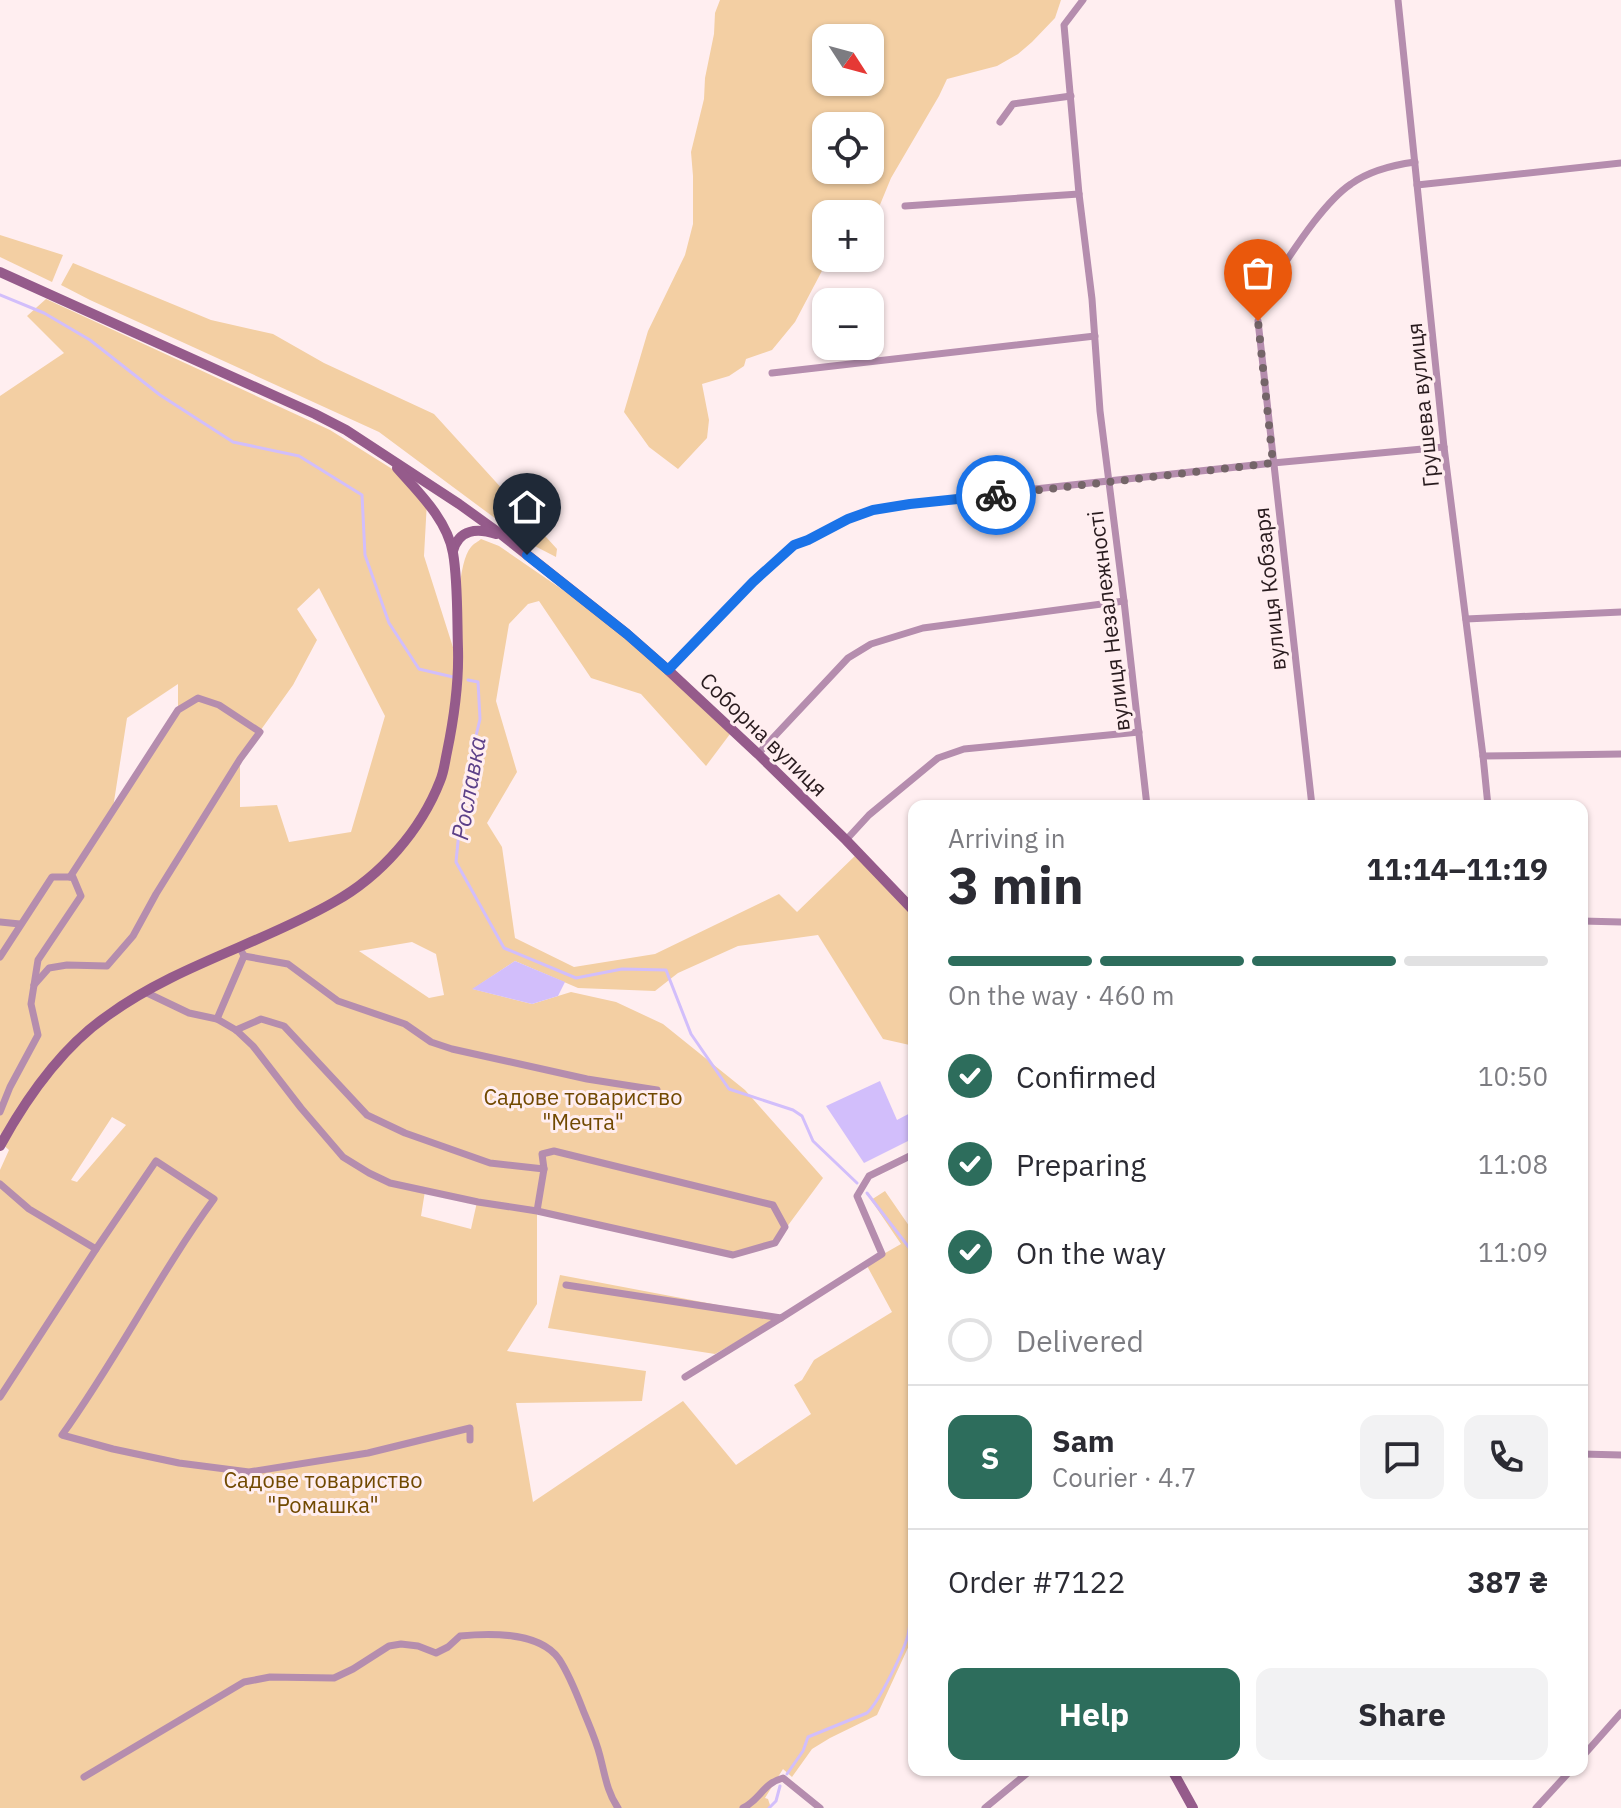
<!DOCTYPE html>
<html lang="en">
<head>
<meta charset="utf-8">
<style>
  :root { --surface:#fff; --page:#f2f2f3; --text:#2b2b33; --muted:#7c7c81; --line:#e1e1e2; --accent:#2d6d5c }
  body { margin:0; font-family:"IBM Plex Sans",sans-serif; background:var(--page); color:var(--text); height:100vh; display:flex; flex-direction:column; font-size:30px; white-space:nowrap }
  * { box-sizing:border-box; margin:0 }
  p { font-size:26px; color:var(--muted) }
  .icon { flex:none; width:44px; height:44px; fill:none; stroke:currentColor; stroke-width:2; stroke-linecap:round; stroke-linejoin:round }
  .map { position:relative; flex:1; overflow:hidden }
  .sheet { position:absolute; left:908px; top:800px; width:680px; height:976px; display:flex; flex-direction:column; background:var(--surface); border-radius:16px; box-shadow:0 2px 6px #0004 }
  .sheet>* { flex:none }
  .needle { width:52px; rotate:126deg }
  .tools { position:absolute; left:812px; top:24px; display:grid; gap:16px }
  .tools a { display:grid; place-items:center; width:72px; height:72px; border-radius:16px; background:var(--surface); box-shadow:0 2px 6px #0004; font-size:40px }
  .pin { position:absolute; display:grid; place-items:center; width:68px; height:68px; color:#fff; margin:-82px -34px; border-radius:50% 50% 50% 0; rotate:-45deg; box-shadow:0 0 8px #0007 }
  .pin .icon { rotate:45deg }
  .courier { position:absolute; display:grid; place-items:center; width:80px; height:80px; margin:-40px; border:6px solid #1a73e8; border-radius:50%; background:#fff; color:#222; box-shadow:0 2px 10px #0007 }
  .headline em { font-style:normal; font-weight:700 }
  .headline div { display:flex; flex-direction:column-reverse }
  .headline { display:flex; align-items:center; justify-content:space-between; height:136px; padding:0 40px }
  h1 { font-size:52px; font-weight:700; line-height:60px }
  .bar { display:grid; grid-template-columns:repeat(4,1fr); gap:12px 8px; align-content:center; height:96px; padding:0 40px }
  .bar i { height:10px; border-radius:6px; background:var(--line) }
  .bar .selected { background:var(--accent) }
  .bar p { grid-column:span 4 }
  .line { display:flex; align-items:center; gap:20px; padding:0 40px; border-top:2px solid var(--line) }
  .line div { flex:1 }
  .round { display:grid; place-items:center; flex:none; width:84px; height:84px; border-radius:16px; background:var(--page) }
  ol { padding:0 40px; list-style:none }
  li { display:flex; align-items:center; gap:24px; height:88px }
  li p { margin-inline-start:auto }
  li .icon { padding:8px; border-radius:50%; background:var(--accent); color:#fff; stroke-width:4 }
  li:last-child { color:var(--muted) }
  li i { width:44px; height:44px; border:4px solid var(--line); border-radius:50% }
  .action { display:flex; gap:16px; margin-top:auto; padding:16px 40px }
  .action a { flex:1; height:92px; border-radius:16px; background:var(--accent); color:#fff; font-size:32px; font-weight:700; line-height:92px; text-align:center }
  .action a+a { background:var(--page); color:var(--text) }
  .map>svg:first-child { display:block }
</style>
</head>
<body>
<div class="map">
<svg width="1621" height="1808" viewBox="0 0 1621 1808">
  <rect width="100%" height="100%" fill="#ffeef0"/>
  <!-- green -->
  <g fill="#f3cfa3" fill-rule="evenodd">
    <path d="M720,0H1061L1055,18L1032,42L1018,54L997,66L947,79L939,96L891,178L870,229V214H826V258H849L835,268L824,267L795,322L772,350L746,359L744,366L729,376L702,384L709,420L707,438L678,469L649,447L624,412L648,331L685,255L693,224V176L691,152L704,99L705,78L714,34L715,13ZM826,38H870V82H826ZM826,126H870V170H826Z"/>
    <polygon points="0,235 63,255 52,282 0,257"/>
    <polygon points="73,263 211,320 273,334 324,363 434,414 557,549 556,557 527,542 379,432 90,300 61,285"/>
    <path d="M46,299L330,430L405,477L427,501L424,556L457,660C457,636 456,564 471,547C474,543 478,542 481,539L499,546L627,634L733,730L706,766L641,694L591,678L539,601L528,604L509,624L496,701L517,772L487,823L502,847L515,938L574,967L655,954L779,894L797,912L858,853L914,911V1046L883,1039L818,935L738,946L678,973L655,991L578,988L515,961L473,989L532,1004L571,992L616,1002L663,1024L745,1090L823,1178L775,1243L733,1255L537,1211V1304L507,1351L646,1371L642,1401L516,1403L533,1502L683,1401L736,1465L811,1414L794,1385L802,1380L814,1360L892,1312L866,1264L901,1244L871,1200L885,1191L914,1233V1623L912,1639L877,1715L830,1738L812,1749L792,1777L783,1769L765,1798L768,1799L771,1808H0V1170L9,1150L1,1143L0,1129V396L64,353L27,316ZM319,588L385,716L351,832L289,842L277,805L240,807V759L293,685L317,640L297,609ZM178,684V710L113,808L127,718ZM412,942L436,954L444,995L429,998L359,951ZM112,1117L126,1125L77,1182L71,1180ZM425,1191L477,1202L471,1229L421,1216Z"/>
    <polygon points="560,1275 781,1317 715,1354 548,1328"/>
  </g>
  <!-- water -->
  <g fill="#d2befb">
    <polygon points="515,961 565,982 558,996 532,1004 472,989"/>
    <polygon points="880,1081 897,1120 914,1111 914,1138 864,1163 826,1106"/>
  </g>
  <g fill="none" stroke-linecap="round" stroke-linejoin="round">
    <!-- stream -->
    <g stroke="#d2befb" stroke-width="3">
      <polyline points="0,295 44,313 90,340 160,395 233,442 299,456 362,495 365,555 389,623 419,669 453,677"/>
      <polyline points="468,680 478,682 480,719 463,791 456,862 504,948 576,978 622,969 666,970 691,1034 729,1089 793,1110 802,1116 813,1141 857,1183"/>
      <polyline points="867,1193 914,1254"/>
      <path d="M787,1774L803,1751L808,1737L867,1713C879,1702 904,1651 908,1635C912,1616 912,1596 914,1577"/>
      <polyline points="769,1808 776,1801 780,1786"/>
    </g>
    <!-- street -->
    <g stroke="#b58dae" stroke-width="7">
      <polyline points="1083,0 1064,25 1079,194 1092,299 1100,411 1124,601 1147,806"/>
      <polyline points="1398,0 1444,447 1483,756 1488,806"/>
      <polyline points="1000,122 1013,104 1071,96"/>
      <polyline points="1417,185 1621,163"/>
      <polyline points="905,206 1079,194"/>
      <path d="M1266,291C1287,261 1321,204 1351,184C1369,171 1393,165 1415,162"/>
      <polyline points="1258,321 1312,806"/>
      <polyline points="772,373 1095,336"/>
      <polyline points="1466,619 1621,612"/>
      <polyline points="668,670 753,582 794,545 808,540 848,519 873,510 910,504 1026,490 1273,463 1444,447"/>
      <polyline points="758,754 848,658 871,644 923,628 1124,601"/>
      <polyline points="1483,756 1621,754"/>
      <polyline points="846,840 869,815 938,758 964,749 1139,732"/>
      <polyline points="1582,921 1621,922"/>
      <polyline points="0,922 20,924"/>
      <polyline points="244,956 288,964 338,1001 405,1024 431,1042 452,1049 587,1079 657,1090"/>
      <polyline points="0,957 52,877 73,877 81,896 38,960 31,1004 38,1035 10,1087 0,1112"/>
      <polyline points="34,985 49,968 67,965 107,966 133,936 156,894 240,759 260,732 219,705 198,698 178,710 70,877"/>
      <polyline points="145,992 189,1013 217,1019 236,1030 253,1046 301,1108 343,1157 369,1173 390,1183 478,1202 537,1211 733,1255 775,1243 785,1227 773,1205 554,1151 542,1154 544,1169 537,1211"/>
      <polyline points="217,1019 244,956 242,952"/>
      <polyline points="236,1030 261,1019 284,1026 367,1115 405,1133 490,1163 544,1169"/>
      <polyline points="0,1184 29,1209 96,1249"/>
      <polyline points="566,1285 781,1318 882,1254 857,1196 869,1176 914,1154"/>
      <polyline points="685,1377 781,1318"/>
      <path d="M0,1397L96,1249L156,1161L214,1199C159,1274 117,1359 62,1435L113,1449L179,1463L249,1472L368,1453L470,1428V1440"/>
      <polyline points="1582,1454 1621,1455"/>
      <polyline points="1582,1757 1621,1713"/>
      <path d="M84,1777L244,1682L270,1677L334,1678L353,1669L389,1646L401,1644L418,1646L436,1653L448,1647L460,1636C490,1633 540,1632 559,1659C569,1674 576,1692 583,1710C589,1725 596,1740 600,1756C605,1775 607,1792 618,1808"/>
      <path d="M743,1808C761,1799 762,1784 783,1778L820,1808"/>
      <polyline points="985,1808 1031,1770"/>
      <polyline points="1536,1808 1571,1770"/>
    </g>
    <!-- secondary -->
    <g stroke="#955b8b" stroke-width="10">
      <polyline points="0,272 315,414 346,430 459,504 502,535 627,634 668,670 758,754 846,840 914,911"/>
      <path d="M453,551C459,529 477,528 496,534"/>
      <path d="M0,1146C27,1097 61,1048 107,1016C177,965 261,944 334,902C381,876 421,830 440,781C444,772 445,761 447,752C454,718 459,684 458,649C457,620 458,581 453,553C447,519 418,492 397,468"/>
      <polyline points="1172,1770 1193,1808"/>
    </g>
  </g>
  <g fill="none" stroke-linecap="round" stroke-linejoin="round">
    <!-- done -->
    <polyline stroke="#746568" stroke-width="8" stroke-dasharray="0 14.4" points="996,495 1273,463 1258,321"/>
    <!-- route -->
    <polyline stroke="#1a73e8" stroke-width="10" points="527,555 627,634 668,670 753,582 794,545 808,540 848,519 873,510 910,504 996,495"/>
  </g>
  <g text-anchor="middle" dominant-baseline="central" stroke-width="6" stroke-linejoin="round" paint-order="stroke">
    <!-- street labels -->
    <g font-size="22" fill="#291b1e" stroke="#ffeef0">
      <text transform="translate(1422 405) rotate(-96)">Грушева вулиця</text>
      <text transform="translate(1269 589) rotate(-96)">вулиця Кобзаря</text>
      <text transform="translate(1108 621) rotate(-97)">вулиця Незалежності</text>
      <text transform="translate(764 734) rotate(44)">Соборна вулиця</text>
    </g>
    <!-- park labels -->
    <g font-size="22" fill="#714901" stroke="#ffeef0">
      <text x="583" y="1096">Садове товариство<tspan x="583" dy="25">"Мечта"</tspan></text>
      <text x="323" y="1479">Садове товариство<tspan x="323" dy="25">"Ромашка"</tspan></text>
    </g>
    <!-- water labels -->
    <g font-size="24" font-style="italic" fill="#5c4088" stroke="#ffeef0">
      <text transform="translate(468 788) rotate(-80)">Рославка</text>
    </g>
  </g>
</svg>
<div class="tools">
<a><svg class="needle" viewBox="-14 -14 28 28"><path d="M0-13l5 13h-10z" fill="#e53935"/><path d="M0 13l5-13h-10z" fill="#7c7c81"/></svg></a>
<a><svg class="icon" aria-label="locate" viewBox="0 0 24 24"><circle cx="12" cy="12" r="6"/><path d="M12 2v4M12 18v4M2 12h4M18 12h4"/></svg></a>
<a>+</a>
<a>−</a>
</div>
<div class="pin" style="left:1258px;top:321px;background:#ea580c"><svg class="icon" aria-label="bag" viewBox="0 0 24 24"><path d="M5 8h14l-1 12H6zM9 8a3 3 0 0 1 6 0"/></svg></div>
<div class="pin" style="left:527px;top:555px;background:#1f2937"><svg class="icon" aria-label="home" viewBox="0 0 24 24"><path d="M3 11l9-7 9 7M6 9v11h12V9"/></svg></div>
<div class="courier" style="left:996px;top:495px"><svg class="icon" aria-label="bike" viewBox="0 0 24 24"><circle cx="6" cy="16" r="4"/><circle cx="18" cy="16" r="4"/><path d="M6 16l4-8h5l3 8M10 8l3 8H6M13 5h3"/></svg></div>
<section class="sheet">
<div class="headline"><div><h1>3 min</h1><p>Arriving in</p></div><em>11:14–11:19</em></div>
<div class="bar"><i class="selected"></i><i class="selected"></i><i class="selected"></i><i></i><p>On the way · 460 m</p></div>
<ol>
<li><svg class="icon" aria-label="check" viewBox="0 0 24 24"><path d="M5 12l5 5 9-10"/></svg>Confirmed<p>10:50</p></li>
<li><svg class="icon" aria-label="check" viewBox="0 0 24 24"><path d="M5 12l5 5 9-10"/></svg>Preparing<p>11:08</p></li>
<li><svg class="icon" aria-label="check" viewBox="0 0 24 24"><path d="M5 12l5 5 9-10"/></svg>On the way<p>11:09</p></li>
<li><i></i>Delivered</li>
</ol>
<div class="line" style="height:144px"><b class="round" style="background:var(--accent);color:#fff">S</b><div><b>Sam</b><p>Courier · 4.7</p></div><a class="round"><svg class="icon" aria-label="chat" viewBox="0 0 24 24"><path d="M4 5h16v11H9l-5 4z"/></svg></a><a class="round"><svg class="icon" aria-label="phone" viewBox="0 0 24 24"><path d="M5 4h4l2 5-3 2q2 4 5 5l2-3 5 2v4C11 20 4 13 5 4z"/></svg></a></div>
<div class="line" style="height:104px"><div>Order #7122</div><b>387 ₴</b></div>
<div class="action"><a>Help</a><a>Share</a></div>
</section>
</div>
</body>
</html>
